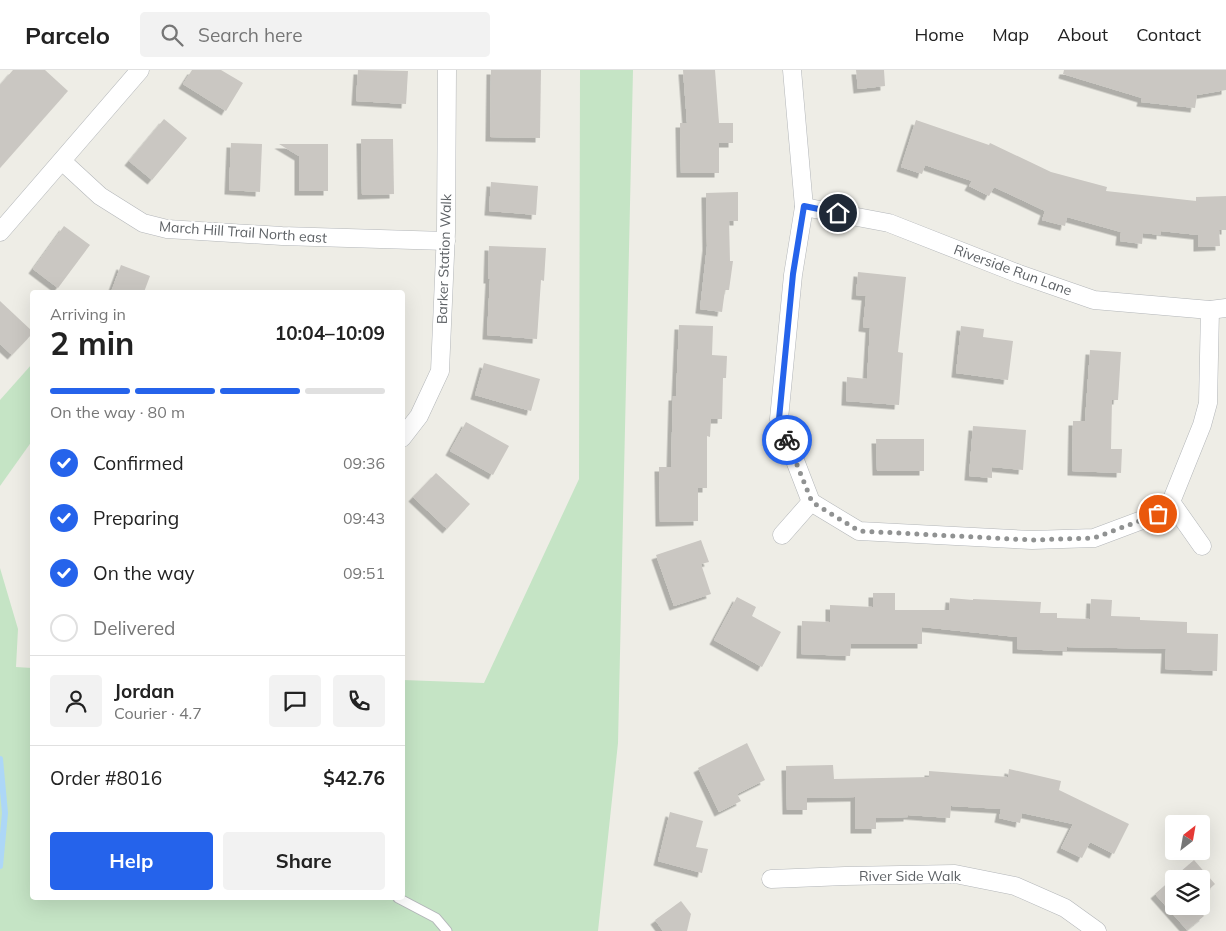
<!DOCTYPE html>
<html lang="en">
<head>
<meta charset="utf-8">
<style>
  :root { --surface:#fff; --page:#f2f2f2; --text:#222; --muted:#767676; --line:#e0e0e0; --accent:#2563eb }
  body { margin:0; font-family:Mulish,sans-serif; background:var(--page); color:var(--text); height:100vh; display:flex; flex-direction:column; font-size:19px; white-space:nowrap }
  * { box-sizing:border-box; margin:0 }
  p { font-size:16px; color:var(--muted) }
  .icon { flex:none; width:28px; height:28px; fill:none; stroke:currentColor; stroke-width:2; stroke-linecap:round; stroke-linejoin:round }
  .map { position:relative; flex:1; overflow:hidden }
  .sheet { position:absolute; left:30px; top:220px; width:375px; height:610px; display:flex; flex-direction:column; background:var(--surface); border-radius:5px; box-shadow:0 5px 20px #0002 }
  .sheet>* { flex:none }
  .needle { width:32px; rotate:31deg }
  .controls { position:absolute; left:1165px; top:745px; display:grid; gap:10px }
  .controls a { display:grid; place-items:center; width:45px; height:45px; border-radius:5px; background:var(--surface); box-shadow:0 5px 20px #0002; font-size:25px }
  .pin { position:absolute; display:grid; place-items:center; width:42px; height:42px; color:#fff; margin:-21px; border:2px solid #fff; border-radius:50%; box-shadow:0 1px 5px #0007 }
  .courier { position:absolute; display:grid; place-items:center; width:50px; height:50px; margin:-25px; border:4px solid #2563eb; border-radius:50%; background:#fff; color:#222; box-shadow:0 1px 6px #0007 }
  .overview em { font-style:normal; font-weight:700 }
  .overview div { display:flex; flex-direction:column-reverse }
  .overview { display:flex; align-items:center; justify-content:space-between; height:85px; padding:0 20px }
  h1 { font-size:32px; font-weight:700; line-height:38px }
  .bar { display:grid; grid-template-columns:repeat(4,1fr); gap:8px 5px; align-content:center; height:60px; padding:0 20px }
  .bar i { height:6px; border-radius:4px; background:var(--line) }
  .bar .current { background:var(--accent) }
  .bar p { grid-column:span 4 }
  .line { display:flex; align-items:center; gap:12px; padding:0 20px; border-top:1px solid var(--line) }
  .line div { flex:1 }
  .round { display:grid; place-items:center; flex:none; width:52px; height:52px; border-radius:5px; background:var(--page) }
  ol { padding:0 20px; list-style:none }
  li { display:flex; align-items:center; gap:15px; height:55px }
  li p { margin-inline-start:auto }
  li .icon { padding:5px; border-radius:50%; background:var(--accent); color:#fff; stroke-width:4 }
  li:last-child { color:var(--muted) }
  li i { width:28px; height:28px; border:2px solid var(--line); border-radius:50% }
  .button { display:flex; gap:10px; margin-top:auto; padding:10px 20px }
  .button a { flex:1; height:58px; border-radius:5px; background:var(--accent); color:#fff; font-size:20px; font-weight:700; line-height:58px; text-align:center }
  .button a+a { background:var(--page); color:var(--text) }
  header { display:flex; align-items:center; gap:30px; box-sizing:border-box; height:70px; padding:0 25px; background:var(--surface); border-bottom:1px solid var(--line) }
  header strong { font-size:24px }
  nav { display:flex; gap:28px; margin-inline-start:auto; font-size:18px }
  .search { width:350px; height:45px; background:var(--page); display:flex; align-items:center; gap:12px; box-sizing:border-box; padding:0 18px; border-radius:5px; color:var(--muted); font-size:19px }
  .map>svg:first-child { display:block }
</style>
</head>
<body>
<header>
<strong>Parcelo</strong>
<div class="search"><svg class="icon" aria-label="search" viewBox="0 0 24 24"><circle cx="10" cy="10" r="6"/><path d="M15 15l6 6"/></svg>Search here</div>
<nav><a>Home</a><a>Map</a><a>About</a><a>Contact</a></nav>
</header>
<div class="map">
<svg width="1226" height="861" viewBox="0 0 1226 861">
  <defs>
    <filter id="shadow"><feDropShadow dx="-4.5" dy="4.5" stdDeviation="0" flood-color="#0004"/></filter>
  </defs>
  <rect width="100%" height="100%" fill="#eeede6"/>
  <!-- green -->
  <g fill="#c5e4c5">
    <polygon points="580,0 633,0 618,673 598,861 0,861 0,498 18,559 16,597 32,598 32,828 402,828 403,610 484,613 579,409"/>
    <polygon points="32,294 32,371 0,416 0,330"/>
  </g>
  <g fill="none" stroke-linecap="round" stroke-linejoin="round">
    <!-- stream -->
    <polyline stroke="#add7f7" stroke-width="6" points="0,689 5,743 0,796"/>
  </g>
  <!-- building -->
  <g fill="#cac7c2" filter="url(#shadow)">
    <polygon points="13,0 45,0 68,21 0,98 0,15"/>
    <polygon points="192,0 221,0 243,13 226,41 183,14"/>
    <polygon points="358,0 408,1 406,34 356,31"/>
    <polygon points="491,0 541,0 540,68 490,67"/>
    <polygon points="683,0 715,0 719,53 733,53 733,73 719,73 719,103 681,103 680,53 687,53"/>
    <polygon points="856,0 884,0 885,16 858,19"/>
    <polygon points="1064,0 1226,0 1226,20 1197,25 1195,38 1141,32 1142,28 1063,4"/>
    <polygon points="164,49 187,68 152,110 129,91"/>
    <polygon points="916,50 989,75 990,73 1051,102 1107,117 1106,121 1196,131 1196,127 1226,126 1226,160 1219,160 1220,176 1198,177 1198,165 1161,161 1161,165 1143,163 1142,174 1120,171 1121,162 1067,147 1065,156 1042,150 1045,141 994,117 989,126 969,116 972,111 925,95 922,104 901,97"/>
    <polygon points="361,69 393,69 394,124 362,125"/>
    <polygon points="231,73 262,74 260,122 229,120"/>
    <polygon points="279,74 328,74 328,121 299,121 299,86"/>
    <polygon points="491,112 538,116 536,145 489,141"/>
    <polygon points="738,122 738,151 729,151 730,191 733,191 729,220 725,220 722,242 700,239 707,176 706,123"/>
    <polygon points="64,156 90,175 58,218 33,199"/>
    <polygon points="489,176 546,178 544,211 541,210 537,269 487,265 490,209 488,209"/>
    <polygon points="121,195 150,206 144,222 111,222"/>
    <polygon points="858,202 906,207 898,282 903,283 899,335 846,331 847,307 867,309 870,258 863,257 866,226 856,225"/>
    <polygon points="0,231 32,261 32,264 12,285 0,274"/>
    <polygon points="679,255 713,256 712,285 727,286 726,308 723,308 722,349 711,349 710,367 707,366 707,418 698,418 698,451 660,452 659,397 671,397 673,326 676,326"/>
    <polygon points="961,256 984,259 983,267 1013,271 1008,310 956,303"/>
    <polygon points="1090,280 1121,282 1118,330 1112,330 1111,379 1122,379 1121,403 1072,401 1073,351 1085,351"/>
    <polygon points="484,293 540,309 531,341 475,325"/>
    <polygon points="466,352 509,376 493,405 450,381"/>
    <polygon points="973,356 1026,360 1023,400 992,397 992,408 969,406"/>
    <polygon points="876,369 924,369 924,401 877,401"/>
    <polygon points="436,403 470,434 447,459 413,427"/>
    <polygon points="701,470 709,492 701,494 711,524 674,536 656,485"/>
    <polygon points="873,523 895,523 895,540 949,540 950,528 973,530 973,529 1041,532 1040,543 1057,543 1057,548 1090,549 1091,529 1112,530 1111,546 1140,547 1140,550 1187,552 1187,563 1218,564 1217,601 1165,599 1166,579 1067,577 1067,581 1017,579 1017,567 922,557 922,574 851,574 850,586 801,584 802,551 830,552 830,535 873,537"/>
    <polygon points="737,527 756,537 752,546 781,562 762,597 714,570"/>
    <polygon points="747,673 765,710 737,724 741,731 719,742 698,698"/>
    <polygon points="833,695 834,709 929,707 929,701 1008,707 1009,699 1061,711 1059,720 1129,754 1114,784 1090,772 1082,788 1061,778 1073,754 1022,743 1020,753 999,748 1001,739 951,736 950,748 908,745 908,747 876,748 876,759 855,759 855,727 807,728 807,740 787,740 786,696"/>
    <polygon points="670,742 703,751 696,777 708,779 702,803 658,791"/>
    <polygon points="1194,790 1215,814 1201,827 1201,809 1174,809 1174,836 1195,836 1204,846 1187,860 1155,824"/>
    <polygon points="681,831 691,844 687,861 663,861 655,850"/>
  </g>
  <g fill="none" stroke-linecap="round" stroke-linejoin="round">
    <!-- service casing -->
    <g stroke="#b3b6b9" stroke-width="11">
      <polyline id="service" points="398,828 436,848 447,861"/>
    </g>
    <!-- minor casing -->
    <g stroke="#b3b6b9" stroke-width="19">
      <g id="minor">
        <polyline points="792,0 804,137 793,205 779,349 811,432 859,461 1032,470 1094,468 1158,444 1171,432 1202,355 1208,333 1210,240"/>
        <polyline points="62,91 100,126 143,153 167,159 282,166 446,171"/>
        <polyline points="804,137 889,153 1019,204 1094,230 1210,240 1226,238"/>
        <polyline points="0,162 140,0"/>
        <polyline points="402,368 419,346 440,301 446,162 447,0"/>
        <polyline points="1171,432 1202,476"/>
        <polyline points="782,465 811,432"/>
        <polyline points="771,809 845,806 955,804 1015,816 1065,838 1097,861"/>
      </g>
    </g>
    <!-- service -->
    <use href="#service" stroke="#fff" stroke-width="9"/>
    <!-- minor -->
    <use href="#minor" stroke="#fff" stroke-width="18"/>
  </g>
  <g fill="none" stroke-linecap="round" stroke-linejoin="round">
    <!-- done -->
    <polyline stroke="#909292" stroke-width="5" stroke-dasharray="0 9" points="787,370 812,432 859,461 1032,470 1094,468 1158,444"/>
    <!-- route -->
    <polyline stroke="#2563eb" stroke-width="6" points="787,370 779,349 793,204 804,136 838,143"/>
  </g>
  <g text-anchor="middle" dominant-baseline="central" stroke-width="4.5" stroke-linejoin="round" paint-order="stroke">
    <!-- street labels -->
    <g font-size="14" fill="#5d6165" stroke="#fff">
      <text transform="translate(243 162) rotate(4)">March Hill Trail North east</text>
      <text transform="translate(444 189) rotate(-88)">Barker Station Walk</text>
      <text transform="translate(1013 200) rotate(20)">Riverside Run Lane</text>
      <text x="910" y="806">River Side Walk</text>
    </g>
  </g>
</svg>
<div class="controls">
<a><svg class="needle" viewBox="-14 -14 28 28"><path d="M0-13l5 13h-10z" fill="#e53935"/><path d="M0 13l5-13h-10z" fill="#767676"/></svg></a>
<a><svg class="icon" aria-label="layers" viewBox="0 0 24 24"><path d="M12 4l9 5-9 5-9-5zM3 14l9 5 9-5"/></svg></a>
</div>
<div class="pin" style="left:1158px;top:444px;background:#ea580c"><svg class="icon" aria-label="bag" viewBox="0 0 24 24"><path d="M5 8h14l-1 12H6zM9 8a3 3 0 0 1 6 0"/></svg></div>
<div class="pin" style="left:838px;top:143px;background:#1f2937"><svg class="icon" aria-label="home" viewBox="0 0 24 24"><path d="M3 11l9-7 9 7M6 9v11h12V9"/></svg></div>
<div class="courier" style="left:787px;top:370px"><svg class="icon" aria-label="bike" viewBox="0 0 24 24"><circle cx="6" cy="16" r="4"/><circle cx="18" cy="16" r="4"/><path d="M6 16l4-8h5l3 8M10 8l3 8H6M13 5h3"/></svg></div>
<section class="sheet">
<div class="overview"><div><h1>2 min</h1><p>Arriving in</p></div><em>10:04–10:09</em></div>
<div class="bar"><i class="current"></i><i class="current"></i><i class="current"></i><i></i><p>On the way · 80 m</p></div>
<ol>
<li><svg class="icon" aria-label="check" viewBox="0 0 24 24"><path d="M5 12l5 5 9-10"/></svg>Confirmed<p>09:36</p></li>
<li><svg class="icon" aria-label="check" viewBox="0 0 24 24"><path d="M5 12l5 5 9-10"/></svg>Preparing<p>09:43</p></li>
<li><svg class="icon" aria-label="check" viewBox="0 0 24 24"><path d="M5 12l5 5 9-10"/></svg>On the way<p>09:51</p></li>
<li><i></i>Delivered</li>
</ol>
<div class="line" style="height:90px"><a class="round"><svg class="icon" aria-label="person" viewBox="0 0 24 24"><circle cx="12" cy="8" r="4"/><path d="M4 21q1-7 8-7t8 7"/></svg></a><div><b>Jordan</b><p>Courier · 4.7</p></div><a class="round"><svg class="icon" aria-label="chat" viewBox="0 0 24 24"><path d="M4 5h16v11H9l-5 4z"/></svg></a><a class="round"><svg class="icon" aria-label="phone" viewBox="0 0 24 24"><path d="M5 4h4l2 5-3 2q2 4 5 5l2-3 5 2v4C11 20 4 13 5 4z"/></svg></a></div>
<div class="line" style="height:65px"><div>Order #8016</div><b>$42.76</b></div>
<div class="button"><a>Help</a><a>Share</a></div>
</section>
</div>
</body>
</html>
